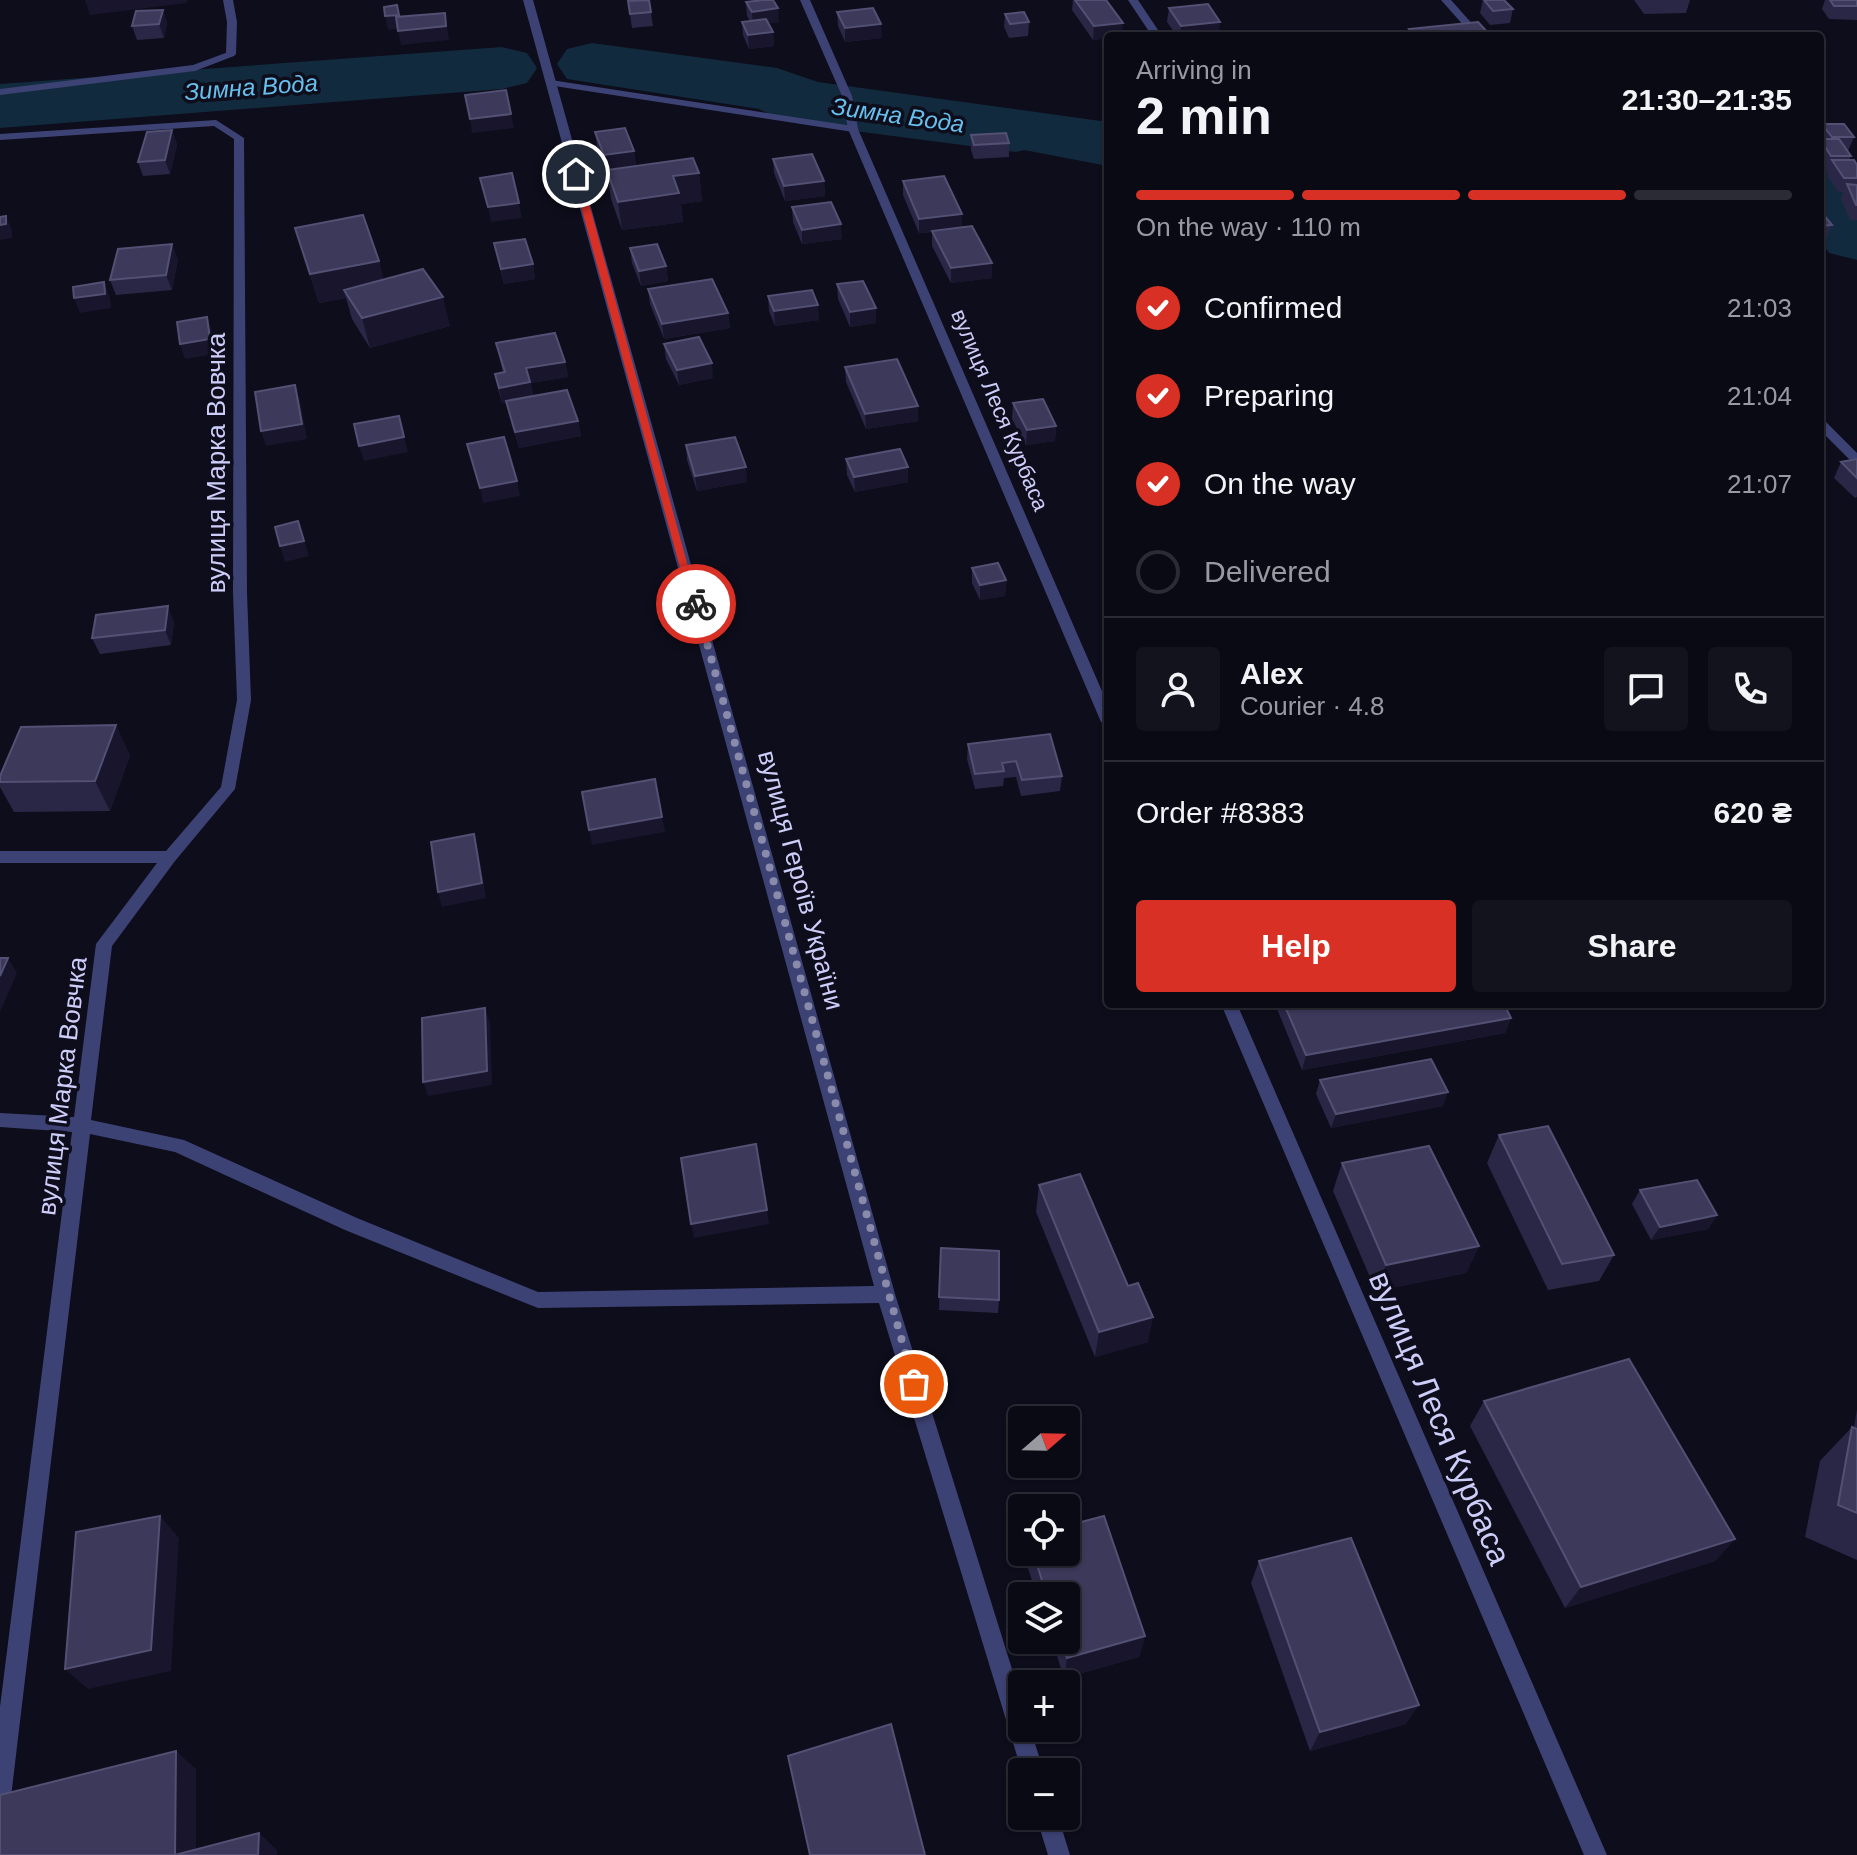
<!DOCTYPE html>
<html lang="en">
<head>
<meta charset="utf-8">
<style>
  :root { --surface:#0a0a14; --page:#13131d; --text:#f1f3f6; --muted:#999aa0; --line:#2a2b34; --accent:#d93025 }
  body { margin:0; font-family:Helvetica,sans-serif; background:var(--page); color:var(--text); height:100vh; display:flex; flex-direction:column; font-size:30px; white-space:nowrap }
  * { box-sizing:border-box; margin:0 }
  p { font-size:26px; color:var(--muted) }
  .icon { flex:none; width:44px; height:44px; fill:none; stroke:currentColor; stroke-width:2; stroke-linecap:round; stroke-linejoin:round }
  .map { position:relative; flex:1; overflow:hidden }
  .panel { position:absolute; left:1104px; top:32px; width:720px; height:976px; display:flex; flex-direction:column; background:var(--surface); border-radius:8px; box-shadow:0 2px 6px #0004,0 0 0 2px var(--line) }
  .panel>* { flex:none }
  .needle { width:52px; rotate:70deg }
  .controls { position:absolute; left:1008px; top:1406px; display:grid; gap:16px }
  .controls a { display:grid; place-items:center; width:72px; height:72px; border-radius:8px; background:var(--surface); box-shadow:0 2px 6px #0004,0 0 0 2px var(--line); font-size:40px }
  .pin { position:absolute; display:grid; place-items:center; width:68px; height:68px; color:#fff; margin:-34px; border:4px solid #fff; border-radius:50%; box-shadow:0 2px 8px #0007 }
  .courier { position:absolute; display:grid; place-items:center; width:80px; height:80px; margin:-40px; border:6px solid #d93025; border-radius:50%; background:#fff; color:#222; box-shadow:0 2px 10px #0007 }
  .overview em { font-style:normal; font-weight:700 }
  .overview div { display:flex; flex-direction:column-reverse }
  .overview { display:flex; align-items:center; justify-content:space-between; height:136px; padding:0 32px }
  h1 { font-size:52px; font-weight:700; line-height:60px }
  .bar { display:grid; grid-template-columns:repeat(4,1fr); gap:12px 8px; align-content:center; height:96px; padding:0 32px }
  .bar i { height:10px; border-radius:6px; background:var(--line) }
  .bar .active { background:var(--accent) }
  .bar p { grid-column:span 4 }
  .line { display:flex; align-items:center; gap:20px; padding:0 32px; border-top:2px solid var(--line) }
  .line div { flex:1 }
  .round { display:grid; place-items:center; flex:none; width:84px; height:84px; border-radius:8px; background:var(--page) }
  ol { padding:0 32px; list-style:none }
  li { display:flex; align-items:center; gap:24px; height:88px }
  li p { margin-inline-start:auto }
  li .icon { padding:8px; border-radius:50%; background:var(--accent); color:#fff; stroke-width:4 }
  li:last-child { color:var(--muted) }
  li i { width:44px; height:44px; border:4px solid var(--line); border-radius:50% }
  .action { display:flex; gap:16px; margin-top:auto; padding:16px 32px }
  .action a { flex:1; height:92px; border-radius:8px; background:var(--accent); color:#fff; font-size:32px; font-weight:700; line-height:92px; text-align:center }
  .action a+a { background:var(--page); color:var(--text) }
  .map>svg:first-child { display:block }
</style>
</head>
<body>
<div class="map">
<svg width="1857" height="1855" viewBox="0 0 1857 1855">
  <rect width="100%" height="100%" fill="#0e0d1b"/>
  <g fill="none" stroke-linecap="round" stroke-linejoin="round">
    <!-- river -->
    <g fill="#122a3e" fill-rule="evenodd">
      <polygon points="592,43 777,68 818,82 1108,122 1108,166 1024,150 1016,152 801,124 775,117 759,109 567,79 557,64 567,49"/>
      <polygon points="502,47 527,53 537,68 527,83 502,89 0,128 0,84"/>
      <polygon points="1820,162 1847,169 1857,182 1857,260 1829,253 1820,240"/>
    </g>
    <!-- service -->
    <g fill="#3d4275" fill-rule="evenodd">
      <polygon points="231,51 236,54 234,56 195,71 0,95 0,89 193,65"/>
      <polygon points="551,80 853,126 858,129 853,132 548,85 546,83"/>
      <polygon points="1820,419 1824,420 1857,453 1857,464 1853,463 1820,430"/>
    </g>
    <!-- minor -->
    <g fill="#3d4275" fill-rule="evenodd">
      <polygon points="223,0 233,0 237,22 236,54 231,57 226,54 227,22"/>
      <polygon points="523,0 533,0 895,1294 1022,1701 1022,1728 1030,1728 1044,1772 1022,1772 879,1303 538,1308 345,1230 175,1152 90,1134 11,1797 8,1805 0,1808 0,1707 72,1132 0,1127 0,1113 74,1117 96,944 157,863 0,863 0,851 166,851 221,787 237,700 233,593 234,139 214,126 0,140 0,134 216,120 244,138 247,593 251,700 235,789 175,861 112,946 91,1120 184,1140 357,1218 538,1292 874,1286"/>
      <polygon points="800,0 810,0 852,96 858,129 1108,705 1108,727 1101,722 848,129 842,96"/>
      <polygon points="1128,0 1138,0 1162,36 1152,36"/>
      <polygon points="1441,0 1451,0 1483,36 1473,36"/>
      <polygon points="1221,1004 1237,1004 1607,1855 1584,1855"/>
      <polygon points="1036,1816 1058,1816 1070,1855 1048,1855"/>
    </g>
  </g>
  <!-- wall -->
  <g fill="#2a2746">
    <polygon points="649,0 653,26 632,28 628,1"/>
    <polygon points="1073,0 1106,0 1108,38 1093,40 1072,10"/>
    <polygon points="1483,0 1513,9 1510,23 1490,25 1480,13"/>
    <polygon points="1634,0 1690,0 1686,13 1644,14"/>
    <polygon points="1825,0 1857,0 1857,20 1829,19 1822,9"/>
    <polygon points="746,2 779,22 769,23 773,32 774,46 749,49 743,35 742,22 750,21 747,16"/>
    <polygon points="1169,8 1220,22 1218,35 1177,36 1167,22"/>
    <polygon points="163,10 167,23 164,38 137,40 132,26"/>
    <polygon points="837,12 882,38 845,42 838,26"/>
    <polygon points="1005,14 1029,22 1028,36 1009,38 1004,27"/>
    <polygon points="1409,29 1491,36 1407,36"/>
    <polygon points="1822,124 1854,137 1848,151 1851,156 1849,160 1857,165 1857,220 1850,220 1841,199 1843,192 1838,192 1827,175 1828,171 1825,171 1820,163 1820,130"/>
    <polygon points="172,130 177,145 170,174 143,176 138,162"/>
    <polygon points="595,132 634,151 636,166 606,170 597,146"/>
    <polygon points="971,135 1009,143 1009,157 974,159 971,150"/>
    <polygon points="773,159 824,181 825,196 785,201 774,173"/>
    <polygon points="607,170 699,173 702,201 681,204 683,222 622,230 611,199"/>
    <polygon points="903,181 962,214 962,227 992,263 992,278 951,283 932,246 932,232 919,233 903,195"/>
    <polygon points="792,207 842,239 802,244 793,222"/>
    <polygon points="1820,214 1832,225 1826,240 1820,240"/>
    <polygon points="295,228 379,261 383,279 450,326 370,348 352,319 346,298 319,303"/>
    <polygon points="494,243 533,264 535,279 504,284"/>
    <polygon points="630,248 666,266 668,281 641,286 632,263"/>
    <polygon points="178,259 172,290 116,295 110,280"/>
    <polygon points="837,284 876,323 850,327 838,299"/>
    <polygon points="648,289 728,313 730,328 664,339 650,304"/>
    <polygon points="768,296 819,320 775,326 769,311"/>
    <polygon points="496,343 565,362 568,377 531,383 533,396 578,421 581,436 519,448 506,402 502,403 498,389 495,374 503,373"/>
    <polygon points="664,344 713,378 679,385 666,359"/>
    <polygon points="845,367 918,421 866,429 846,382"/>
    <polygon points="1013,403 1056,426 1055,441 1026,445 1012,419"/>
    <polygon points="686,445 747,482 697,491 687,460"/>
    <polygon points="846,459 908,467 908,482 855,492 847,475"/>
    <polygon points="1857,459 1857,497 1855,498 1834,478 1841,462"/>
    <polygon points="972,568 1006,580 1005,596 980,600 972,583"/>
    <polygon points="174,622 171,645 100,654 92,638"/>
    <polygon points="968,744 1062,776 1060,791 1021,796 1016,777 1004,778 1003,786 975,789 967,759"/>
    <polygon points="130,755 110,811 14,812 0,787 0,776"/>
    <polygon points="1275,1004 1504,1004 1511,1018 1505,1033 1302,1070"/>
    <polygon points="1320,1080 1443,1106 1331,1128 1316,1094"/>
    <polygon points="1499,1135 1614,1255 1599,1281 1548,1290 1487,1163"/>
    <polygon points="1342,1163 1479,1246 1466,1273 1376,1291 1333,1191"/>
    <polygon points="1039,1185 1148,1342 1095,1357 1036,1212"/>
    <polygon points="1640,1190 1717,1215 1708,1229 1651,1240 1632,1204"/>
    <polygon points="941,1248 999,1300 998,1313 939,1310"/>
    <polygon points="1484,1401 1735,1539 1715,1561 1565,1608 1470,1426"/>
    <polygon points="1857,1409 1857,1560 1805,1537 1820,1461 1852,1427 1854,1428"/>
    <polygon points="1026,1552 1066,1552 1145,1636 1139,1657 1064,1678 1052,1640 1066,1640 1066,1596 1037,1596 1025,1559"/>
    <polygon points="1259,1561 1406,1724 1310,1751 1251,1583"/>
  </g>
  <!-- shaded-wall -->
  <g fill="#18152d">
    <polygon points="85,0 187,0 187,3 90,15"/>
    <polygon points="397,5 402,28 388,30 385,16"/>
    <polygon points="778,8 779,22 753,26 752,12"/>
    <polygon points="163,10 167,23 164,38 159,24"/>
    <polygon points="445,13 449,40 401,45 398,31"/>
    <polygon points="1220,22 1218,35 1180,36 1181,26"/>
    <polygon points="1123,23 1122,36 1108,36 1108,38 1093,40 1094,26"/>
    <polygon points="881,24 882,38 845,42 845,28"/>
    <polygon points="773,32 774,46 749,49 748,35"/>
    <polygon points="511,114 514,128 472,133 470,119"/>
    <polygon points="172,130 177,145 170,174 165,160"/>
    <polygon points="634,151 636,166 606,170 604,155"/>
    <polygon points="699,173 702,201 681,204 683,222 622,230 618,202 673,176"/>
    <polygon points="824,181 825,196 785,201 784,186"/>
    <polygon points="519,203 522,218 491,222 488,207"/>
    <polygon points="962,214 962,228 919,233 919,219"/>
    <polygon points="6,216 12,230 12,238 0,240 0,225"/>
    <polygon points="841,224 842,239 802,244 802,230"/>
    <polygon points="172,244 178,259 172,290 166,275"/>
    <polygon points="379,261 386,291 344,290 346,298 319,303 310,274"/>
    <polygon points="992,263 992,278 951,283 951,268"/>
    <polygon points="533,264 535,279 504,284 501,269"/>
    <polygon points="666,266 668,281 641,286 639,271"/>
    <polygon points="104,282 110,297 111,308 80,313 74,298"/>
    <polygon points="443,297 450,326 370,348 362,318"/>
    <polygon points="818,305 819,320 775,326 774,311"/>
    <polygon points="876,308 876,323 850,327 850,312"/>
    <polygon points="728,313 730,328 664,339 662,324"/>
    <polygon points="207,317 212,332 215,354 185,359 180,344"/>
    <polygon points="565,362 568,377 531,383 533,397 502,403 499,388 526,368"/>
    <polygon points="712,363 713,378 679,385 677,370"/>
    <polygon points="295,385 300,400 307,439 266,446 261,431"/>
    <polygon points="918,406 918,421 866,429 865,414"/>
    <polygon points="578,421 581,436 519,448 515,432"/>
    <polygon points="1056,426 1055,441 1026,445 1027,430"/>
    <polygon points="404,437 408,452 364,461 359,446"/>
    <polygon points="746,467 747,482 697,491 695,476"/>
    <polygon points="908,467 908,482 855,492 854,477"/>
    <polygon points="517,481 520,496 483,503 480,488"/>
    <polygon points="298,521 309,556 285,562 280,546"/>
    <polygon points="1006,580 1005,596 980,600 980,585"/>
    <polygon points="168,606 174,622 171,645 165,630"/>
    <polygon points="116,725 130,755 110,811 95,781"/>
    <polygon points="662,817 665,832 592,845 589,830"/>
    <polygon points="474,834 478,849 486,898 442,907 438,892"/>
    <polygon points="8,958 17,973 0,1012 0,976"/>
    <polygon points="485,1008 490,1023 492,1085 428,1096 423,1082"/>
    <polygon points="1511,1018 1505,1033 1302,1070 1306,1055"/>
    <polygon points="1448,1092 1443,1106 1331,1128 1336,1114"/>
    <polygon points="767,1210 769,1224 694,1238 691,1224"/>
    <polygon points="1717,1215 1708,1229 1651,1240 1660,1227"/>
    <polygon points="1479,1246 1466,1273 1376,1291 1386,1265"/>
    <polygon points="1153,1317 1148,1342 1095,1357 1099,1332"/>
    <polygon points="160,1516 179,1538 171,1671 88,1689 65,1669"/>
    <polygon points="1735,1539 1715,1561 1565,1608 1581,1587"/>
    <polygon points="1145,1636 1139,1657 1064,1678 1067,1658"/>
    <polygon points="1419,1705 1406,1724 1310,1751 1320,1732"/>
    <polygon points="176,1751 196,1769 196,1855 175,1855"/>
    <polygon points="259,1833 277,1850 277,1855 258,1855"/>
  </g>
  <!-- building -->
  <g fill="#3c395a" stroke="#525073" stroke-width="2">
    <polygon points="649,0 651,12 630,14 628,1"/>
    <polygon points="763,0 773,0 778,8 752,12 746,2"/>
    <polygon points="1075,0 1106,0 1123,23 1094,26"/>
    <polygon points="1484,0 1504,0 1513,9 1493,11"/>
    <polygon points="1830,0 1857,0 1857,6 1834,6"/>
    <polygon points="1208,4 1220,22 1181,26 1169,8"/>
    <polygon points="397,5 399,15 385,16 384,7"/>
    <polygon points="873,8 881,24 845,28 837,12"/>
    <polygon points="163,10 159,24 132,26 136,11"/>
    <polygon points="1024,12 1029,22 1010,24 1005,14"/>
    <polygon points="445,13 446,26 398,31 396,17"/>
    <polygon points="766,19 773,32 748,35 742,22"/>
    <polygon points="1478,22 1491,36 1415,36 1409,29"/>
    <polygon points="506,90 511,114 470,119 465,95"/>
    <polygon points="1822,124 1844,124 1854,137 1832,137"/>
    <polygon points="625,128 634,151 604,155 595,132"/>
    <polygon points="172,130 165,160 138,162 147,132"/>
    <polygon points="1006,133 1009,143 974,145 971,135"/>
    <polygon points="1820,139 1839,139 1851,156 1831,156"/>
    <polygon points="812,154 824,181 784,186 773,159"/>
    <polygon points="693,158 699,173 673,176 679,193 618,202 607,170"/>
    <polygon points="1832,160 1854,160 1857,165 1857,178 1844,178"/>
    <polygon points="512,173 519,203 488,207 480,178"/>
    <polygon points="944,176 962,214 919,219 903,181"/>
    <polygon points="1847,184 1857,185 1857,205 1856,205"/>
    <polygon points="831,202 841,224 802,230 792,207"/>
    <polygon points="1820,214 1823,214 1832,225 1820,226"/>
    <polygon points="363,215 379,261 310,274 295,228"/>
    <polygon points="6,216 6,224 0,225 0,217"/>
    <polygon points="972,226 992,263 951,268 932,231"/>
    <polygon points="525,239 533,264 501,269 494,243"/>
    <polygon points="172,244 166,275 110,280 118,249"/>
    <polygon points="657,244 666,266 639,271 630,248"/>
    <polygon points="423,269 443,297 362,318 344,290"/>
    <polygon points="712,279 728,313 662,324 648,289"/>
    <polygon points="863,281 876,308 850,312 837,284"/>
    <polygon points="104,282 105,294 74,298 73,287"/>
    <polygon points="812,290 818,305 774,311 768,296"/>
    <polygon points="207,317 210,339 180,344 177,322"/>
    <polygon points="555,333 565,362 526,368 530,382 499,388 495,374 505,372 496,343"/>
    <polygon points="699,337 712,363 677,370 664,344"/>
    <polygon points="897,359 918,406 865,414 845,367"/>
    <polygon points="295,385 302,424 261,431 255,392"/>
    <polygon points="567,390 578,421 515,432 506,401"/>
    <polygon points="1043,399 1056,426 1027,430 1013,403"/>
    <polygon points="399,416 404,437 359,446 354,424"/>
    <polygon points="504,437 517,481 480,488 467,444"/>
    <polygon points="735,437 746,467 695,476 686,445"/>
    <polygon points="900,449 908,467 854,477 846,459"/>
    <polygon points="1857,459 1857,478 1841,462"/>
    <polygon points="298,521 304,541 280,546 275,527"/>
    <polygon points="998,563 1006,580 980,585 972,568"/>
    <polygon points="168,606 165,630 92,638 96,615"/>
    <polygon points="116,725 95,781 0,782 0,776 21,727"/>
    <polygon points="1050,734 1062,776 1022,780 1016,761 1002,763 1004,771 975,774 968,744"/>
    <polygon points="655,779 662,817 589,830 582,792"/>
    <polygon points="474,834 482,883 438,892 431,842"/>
    <polygon points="0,958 8,958 0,976"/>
    <polygon points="1284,1004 1504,1004 1511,1018 1306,1055"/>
    <polygon points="485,1008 487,1071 423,1082 422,1018"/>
    <polygon points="1431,1059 1448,1092 1336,1114 1320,1080"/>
    <polygon points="1548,1126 1614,1255 1562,1264 1499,1135"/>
    <polygon points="756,1144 767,1210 691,1224 681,1158"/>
    <polygon points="1429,1146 1479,1246 1386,1265 1342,1163"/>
    <polygon points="1080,1174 1128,1286 1138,1283 1153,1317 1099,1332 1039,1185"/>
    <polygon points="1697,1180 1717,1215 1660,1227 1640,1190"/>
    <polygon points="941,1248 999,1251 999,1300 939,1297"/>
    <polygon points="1629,1359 1735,1539 1581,1587 1484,1401"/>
    <polygon points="1852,1427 1857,1429 1857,1513 1838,1505"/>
    <polygon points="160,1516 151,1650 65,1669 76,1532"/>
    <polygon points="1104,1516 1145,1636 1067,1658 1061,1640 1066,1640 1066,1596 1047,1596 1033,1552 1066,1552 1066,1526"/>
    <polygon points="1351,1538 1419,1705 1320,1732 1259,1561"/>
    <polygon points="891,1724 925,1855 810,1855 788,1756"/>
    <polygon points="176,1751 175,1855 259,1833 258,1855 0,1855 0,1795"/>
  </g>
  <!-- route -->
  <polygon fill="#d93025" points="576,172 581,174 699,607 690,604 572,174"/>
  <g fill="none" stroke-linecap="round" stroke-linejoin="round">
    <!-- done -->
    <polyline stroke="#8a8aab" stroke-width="8" stroke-dasharray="0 14.4" points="696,604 914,1384"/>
  </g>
  <g text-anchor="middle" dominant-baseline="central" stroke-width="7" stroke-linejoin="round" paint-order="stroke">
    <!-- far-street labels -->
    <g font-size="22" fill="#cdcdf9" stroke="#0e0d1b">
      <text transform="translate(1000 410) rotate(67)">вулиця Леся Курбаса</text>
    </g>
    <!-- far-water labels -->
    <g font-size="24" font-style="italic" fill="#67bfed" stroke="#0e0d1b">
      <text transform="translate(251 87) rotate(-4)">Зимна Вода</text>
      <text transform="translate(898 115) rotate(8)">Зимна Вода</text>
    </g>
    <!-- street labels -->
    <g font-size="26" fill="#cdcdf9" stroke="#0e0d1b">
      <text transform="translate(216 463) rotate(-90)">вулиця Марка Вовчка</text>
      <text transform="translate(801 880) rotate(75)">вулиця Героїв України</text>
      <text transform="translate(62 1086) rotate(-83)">вулиця Марка Вовчка</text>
    </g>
    <!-- near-street labels -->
    <g font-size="32" fill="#cdcdf9" stroke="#0e0d1b">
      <text transform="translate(1440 1418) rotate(67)">вулиця Леся Курбаса</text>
    </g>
  </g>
</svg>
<div class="controls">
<a><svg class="needle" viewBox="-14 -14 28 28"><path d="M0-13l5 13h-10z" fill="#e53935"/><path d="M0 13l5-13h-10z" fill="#999aa0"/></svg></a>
<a><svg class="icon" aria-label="locate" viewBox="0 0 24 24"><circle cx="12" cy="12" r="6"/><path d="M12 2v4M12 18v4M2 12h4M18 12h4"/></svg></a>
<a><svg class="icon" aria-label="layers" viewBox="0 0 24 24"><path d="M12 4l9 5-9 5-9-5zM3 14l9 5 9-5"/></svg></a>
<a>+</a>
<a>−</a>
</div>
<div class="pin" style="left:914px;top:1384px;background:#ea580c"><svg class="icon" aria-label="bag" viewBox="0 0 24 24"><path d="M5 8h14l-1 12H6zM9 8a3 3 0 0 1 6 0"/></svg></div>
<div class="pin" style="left:576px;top:174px;background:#1f2937"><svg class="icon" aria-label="home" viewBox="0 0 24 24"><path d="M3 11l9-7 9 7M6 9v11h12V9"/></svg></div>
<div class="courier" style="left:696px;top:604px"><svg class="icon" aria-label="bike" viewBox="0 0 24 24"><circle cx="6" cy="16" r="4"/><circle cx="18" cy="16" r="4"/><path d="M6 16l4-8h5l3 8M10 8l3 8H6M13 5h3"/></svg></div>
<section class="panel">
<div class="overview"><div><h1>2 min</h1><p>Arriving in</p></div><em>21:30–21:35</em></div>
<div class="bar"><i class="active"></i><i class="active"></i><i class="active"></i><i></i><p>On the way · 110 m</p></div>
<ol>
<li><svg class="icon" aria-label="check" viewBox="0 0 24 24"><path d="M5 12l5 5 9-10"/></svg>Confirmed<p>21:03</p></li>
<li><svg class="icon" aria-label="check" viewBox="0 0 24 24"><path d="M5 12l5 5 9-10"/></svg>Preparing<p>21:04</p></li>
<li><svg class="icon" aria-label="check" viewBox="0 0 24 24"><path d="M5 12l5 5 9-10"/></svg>On the way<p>21:07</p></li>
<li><i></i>Delivered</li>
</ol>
<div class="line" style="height:144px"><a class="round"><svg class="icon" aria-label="person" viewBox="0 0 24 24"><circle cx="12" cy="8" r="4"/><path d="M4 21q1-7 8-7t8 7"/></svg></a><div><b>Alex</b><p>Courier · 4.8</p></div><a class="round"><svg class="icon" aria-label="chat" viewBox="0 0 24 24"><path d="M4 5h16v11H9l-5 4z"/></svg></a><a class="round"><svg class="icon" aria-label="phone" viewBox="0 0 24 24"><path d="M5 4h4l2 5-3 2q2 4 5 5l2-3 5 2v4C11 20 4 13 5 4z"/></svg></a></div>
<div class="line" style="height:104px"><div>Order #8383</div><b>620 ₴</b></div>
<div class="action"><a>Help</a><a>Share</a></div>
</section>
</div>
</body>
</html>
